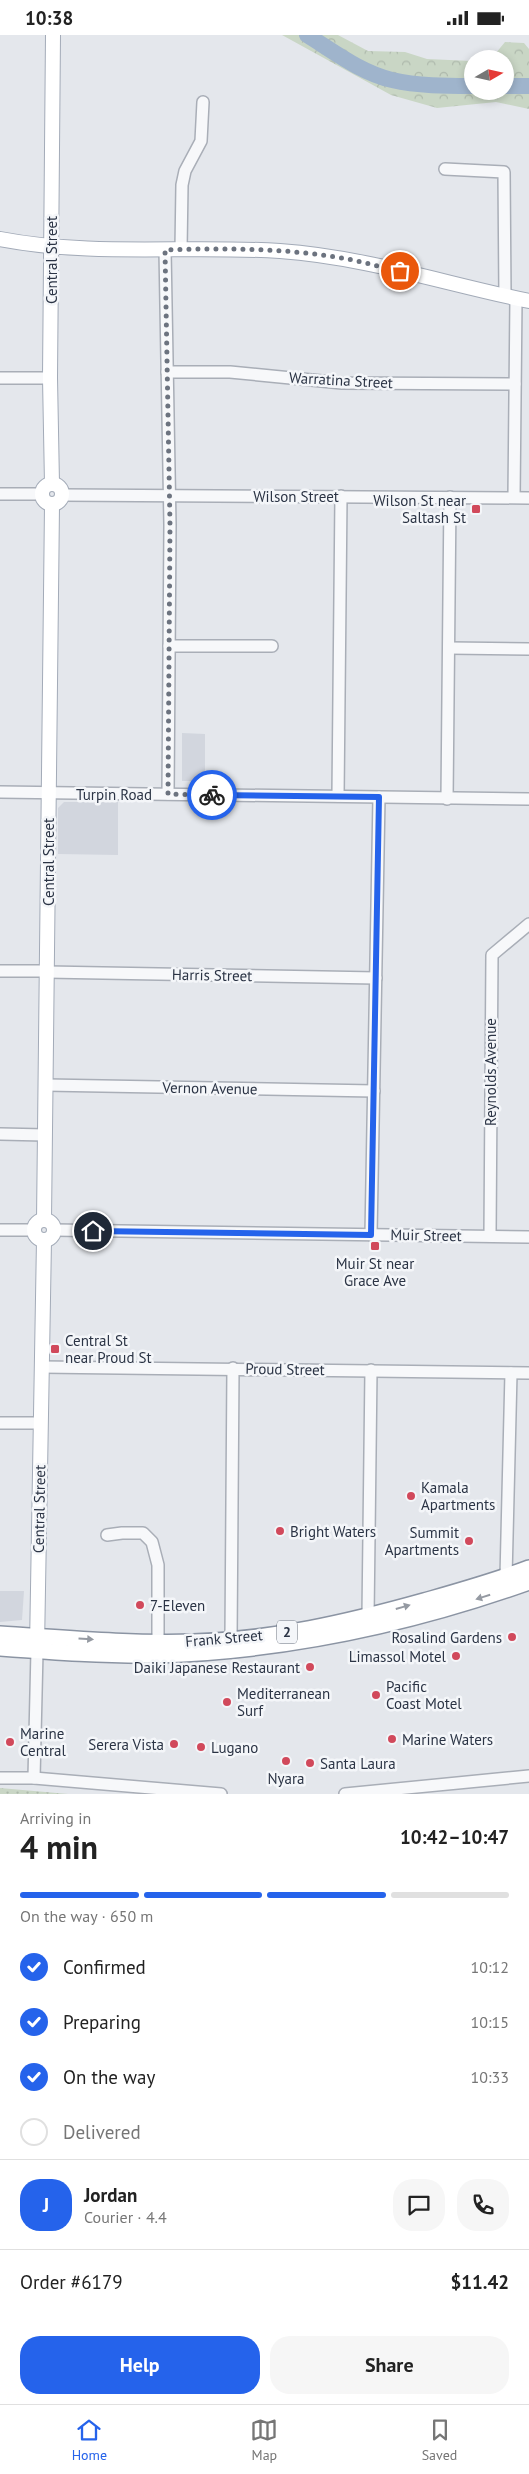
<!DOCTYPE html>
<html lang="en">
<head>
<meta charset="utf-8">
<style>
  :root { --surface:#fff; --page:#f6f6f6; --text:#222; --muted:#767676; --line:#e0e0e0; --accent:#2563eb }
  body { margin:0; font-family:"PT Sans",sans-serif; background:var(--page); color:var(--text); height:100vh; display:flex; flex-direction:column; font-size:19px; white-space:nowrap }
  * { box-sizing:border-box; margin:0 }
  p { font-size:16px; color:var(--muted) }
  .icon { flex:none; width:28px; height:28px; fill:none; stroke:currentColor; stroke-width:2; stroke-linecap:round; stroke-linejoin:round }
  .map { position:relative; height:1759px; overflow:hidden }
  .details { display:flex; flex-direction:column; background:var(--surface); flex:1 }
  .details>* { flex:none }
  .needle { width:32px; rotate:81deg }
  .buttons { position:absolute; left:464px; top:15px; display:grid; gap:10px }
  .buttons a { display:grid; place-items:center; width:50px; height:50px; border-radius:50%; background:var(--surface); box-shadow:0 2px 8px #0003; font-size:25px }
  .pin { position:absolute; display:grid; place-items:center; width:42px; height:42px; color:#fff; margin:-21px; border:2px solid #fff; border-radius:50%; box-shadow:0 1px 5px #0007 }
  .courier { position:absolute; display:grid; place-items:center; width:50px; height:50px; margin:-25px; border:4px solid #2563eb; border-radius:50%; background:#fff; color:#222; box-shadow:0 1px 6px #0007 }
  .summary em { font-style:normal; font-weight:700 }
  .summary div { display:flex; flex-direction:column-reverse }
  .summary { display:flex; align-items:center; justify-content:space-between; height:85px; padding:0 20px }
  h1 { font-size:32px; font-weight:700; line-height:38px }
  .bar { display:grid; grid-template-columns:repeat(4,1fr); gap:8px 5px; align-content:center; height:60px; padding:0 20px }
  .bar i { height:6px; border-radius:4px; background:var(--line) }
  .bar .on { background:var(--accent) }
  .bar p { grid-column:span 4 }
  .line { display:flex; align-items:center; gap:12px; padding:0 20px; border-top:1px solid var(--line) }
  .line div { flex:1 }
  .round { display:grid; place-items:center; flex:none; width:52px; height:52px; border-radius:20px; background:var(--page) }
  ol { padding:0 20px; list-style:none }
  li { display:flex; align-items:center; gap:15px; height:55px }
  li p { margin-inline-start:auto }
  li .icon { padding:5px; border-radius:50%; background:var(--accent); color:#fff; stroke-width:4 }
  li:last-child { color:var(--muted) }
  li i { width:28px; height:28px; border:2px solid var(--line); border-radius:50% }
  .primary-button { display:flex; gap:10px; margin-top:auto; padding:10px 20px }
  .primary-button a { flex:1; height:58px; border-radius:20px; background:var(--accent); color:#fff; font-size:20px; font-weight:700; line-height:58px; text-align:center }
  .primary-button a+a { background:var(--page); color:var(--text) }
  .status { display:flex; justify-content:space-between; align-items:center; height:35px; padding:0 25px; background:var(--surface); direction:ltr }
  .status svg { height:14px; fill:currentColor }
  .tabs { display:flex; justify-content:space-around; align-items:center; height:70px; border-top:1px solid var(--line); background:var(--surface); font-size:14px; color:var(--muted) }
  .tabs a { display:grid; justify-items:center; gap:2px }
  .tabs .on { color:var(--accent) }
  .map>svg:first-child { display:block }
</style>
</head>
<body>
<div class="status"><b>10:38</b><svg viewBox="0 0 49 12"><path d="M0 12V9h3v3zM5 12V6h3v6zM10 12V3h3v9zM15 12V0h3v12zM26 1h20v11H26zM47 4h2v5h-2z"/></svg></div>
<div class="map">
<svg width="529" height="1759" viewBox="0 0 529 1759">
  <defs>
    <pattern id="forest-crowns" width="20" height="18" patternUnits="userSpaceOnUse" patternTransform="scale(1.25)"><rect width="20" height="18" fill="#c9d6c5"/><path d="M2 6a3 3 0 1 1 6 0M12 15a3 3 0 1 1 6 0" fill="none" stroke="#adb8ab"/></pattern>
    <pattern id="park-dots" width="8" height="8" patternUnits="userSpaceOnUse" patternTransform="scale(1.25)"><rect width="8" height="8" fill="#c9d6c5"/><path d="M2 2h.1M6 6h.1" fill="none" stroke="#adb8ab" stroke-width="1.8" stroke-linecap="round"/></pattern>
  </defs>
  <rect width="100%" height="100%" fill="#e4e7ec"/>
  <!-- built -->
  <g fill="#d2d6de">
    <polygon points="182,698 205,699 205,746 182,746"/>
    <polygon points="64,767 118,767 118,820 58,819 58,773"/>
    <polygon points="0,1556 24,1556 22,1585 0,1587"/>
  </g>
  <!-- forest -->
  <polygon fill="url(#forest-crowns)" points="282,0 338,0 368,16 405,17 427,24 472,26 472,56 505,56 505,24 491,24 505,7 524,8 529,14 529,74 496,67 437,73 391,60"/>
  <!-- park -->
  <polygon fill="url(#park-dots)" points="0,1753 68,1759 0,1759"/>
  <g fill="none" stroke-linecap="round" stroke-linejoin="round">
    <!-- river -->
    <g stroke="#9fb4cc" stroke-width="16">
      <path d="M307,0C333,16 361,38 392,45C418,51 446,51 472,51"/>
      <polyline points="505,51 529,51"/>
    </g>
    <!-- minor casing -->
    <g stroke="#a9aeb7" stroke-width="14">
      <g id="minor">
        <polyline points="445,134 504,137 505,261"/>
        <polyline points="181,214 182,150 185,136 201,106 203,67"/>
        <polyline points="165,215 170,490 168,759"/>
        <polyline points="167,337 230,337 342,348 515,349"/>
        <polyline points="0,343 50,343"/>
        <polyline points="0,459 42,459"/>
        <polyline points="62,460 529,463"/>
        <polyline points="514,462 516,263"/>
        <polyline points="169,611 272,611"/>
        <polyline points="449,613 529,614"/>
        <polyline points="0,757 529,764"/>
        <polyline points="338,761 341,461"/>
        <polyline points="447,764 450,462"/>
        <polyline points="0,936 47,936"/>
        <polyline points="47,937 376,943"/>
        <polyline points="46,1050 374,1056"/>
        <polyline points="0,1099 45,1100"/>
        <polyline points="0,1195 34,1195"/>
        <polyline points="54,1195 529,1202"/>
        <polyline points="371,1200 379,762"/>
        <polyline points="490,1201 492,920 529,889"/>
        <polyline points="42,1332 529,1338"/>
        <polyline points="0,1388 41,1388"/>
        <polyline points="107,1500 122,1498 143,1498 152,1507 158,1530 158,1608"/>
        <polyline points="506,1542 511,1338"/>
        <polyline points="368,1582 371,1335"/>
        <polyline points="231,1604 233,1333"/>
        <polyline points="0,1743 34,1743 221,1759"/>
        <polyline points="34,1743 37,1616"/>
        <polyline points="345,1759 529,1741"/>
      </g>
    </g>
    <!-- major casing -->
    <g stroke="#a3abb8" stroke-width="16">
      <g id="major">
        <path d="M0,204C94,222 185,210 280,216C365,222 446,249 529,266"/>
        <circle cx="52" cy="459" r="10"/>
        <polyline points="52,449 50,343 53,0"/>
        <polyline points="44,1185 52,470"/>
        <circle cx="44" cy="1195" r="10"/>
        <polyline points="37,1612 44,1205"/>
      </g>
    </g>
    <!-- highway casing -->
    <g stroke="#8b94a3" stroke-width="18">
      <g id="highway">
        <path d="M0,1599C64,1603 129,1609 193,1607C272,1605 349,1587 424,1566C459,1556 495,1546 529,1533"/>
        <path d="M0,1613C53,1617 106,1621 159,1620C285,1616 411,1589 529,1547"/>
      </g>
    </g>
    <!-- minor -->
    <use href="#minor" stroke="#f7f8fa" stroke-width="11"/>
    <!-- major -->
    <use href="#major" stroke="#fff" stroke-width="14"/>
    <!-- highway -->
    <use href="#highway" stroke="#fff" stroke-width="15"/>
  </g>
  <!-- one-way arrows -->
  <defs><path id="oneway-solid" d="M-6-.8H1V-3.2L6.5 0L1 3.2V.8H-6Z" transform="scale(1.25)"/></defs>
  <g fill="#959aa2">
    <use href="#oneway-solid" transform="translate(483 1562) rotate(163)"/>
    <use href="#oneway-solid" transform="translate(403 1572) rotate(-16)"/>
    <use href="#oneway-solid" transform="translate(86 1604) rotate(4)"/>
  </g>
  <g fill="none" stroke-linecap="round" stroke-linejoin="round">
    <!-- done -->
    <path stroke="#6c737f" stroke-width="5" stroke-dasharray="0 9" d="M212,760L168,759L170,490L165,215C220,213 275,213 329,221C353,224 376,231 400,236"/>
    <!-- route -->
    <polyline stroke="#2563eb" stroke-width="6" points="93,1196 371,1200 379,762 212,760"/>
  </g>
  <!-- markers -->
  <g fill="#d1495b" stroke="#f4f6f9" stroke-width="2">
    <rect x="471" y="469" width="10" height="10" rx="2.5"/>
    <rect x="370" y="1206" width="10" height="10" rx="2.5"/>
    <rect x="50" y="1309" width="10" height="10" rx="2.5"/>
    <circle cx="411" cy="1461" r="5"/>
    <circle cx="280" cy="1496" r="5"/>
    <circle cx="469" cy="1506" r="5"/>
    <circle cx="140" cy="1570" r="5"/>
    <circle cx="512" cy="1602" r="5"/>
    <circle cx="456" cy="1621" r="5"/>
    <circle cx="310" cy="1632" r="5"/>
    <circle cx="376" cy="1660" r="5"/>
    <circle cx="227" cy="1667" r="5"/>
    <circle cx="392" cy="1704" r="5"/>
    <circle cx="10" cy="1707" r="5"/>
    <circle cx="174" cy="1709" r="5"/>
    <circle cx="201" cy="1712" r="5"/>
    <circle cx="286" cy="1726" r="5"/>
    <circle cx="310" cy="1728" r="5"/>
  </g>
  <g text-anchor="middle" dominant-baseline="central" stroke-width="5" stroke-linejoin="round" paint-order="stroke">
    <!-- shield labels -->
    <rect fill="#f4f6f9" stroke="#676e7b" stroke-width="1" x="277" y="1585.5" width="20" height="23" rx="4"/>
    <g font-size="14" font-weight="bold" fill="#2b3445">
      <text x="287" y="1597">2</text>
    </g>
    <!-- street labels -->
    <g font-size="15" fill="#2b3445" stroke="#f4f6f9">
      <text transform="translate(51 225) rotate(-90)">Central Street</text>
      <text transform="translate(341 345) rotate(3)">Warratina Street</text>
      <text x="296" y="461">Wilson Street</text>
      <text x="114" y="759">Turpin Road</text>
      <text transform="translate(48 827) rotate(-90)">Central Street</text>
      <text transform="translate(212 940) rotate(1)">Harris Street</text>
      <text transform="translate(490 1037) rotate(-90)">Reynolds Avenue</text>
      <text transform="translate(210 1053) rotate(1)">Vernon Avenue</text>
      <text transform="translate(426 1200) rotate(1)">Muir Street</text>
      <text transform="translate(285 1334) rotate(1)">Proud Street</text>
      <text transform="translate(39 1474) rotate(-89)">Central Street</text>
      <text transform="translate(224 1603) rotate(-5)">Frank Street</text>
    </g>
    <!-- poi labels -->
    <g font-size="15" fill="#2b3445" stroke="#f4f6f9" text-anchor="start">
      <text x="466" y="465" text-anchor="end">Wilson St near<tspan x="466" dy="17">Saltash St</tspan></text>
      <text x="375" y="1228" text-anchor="middle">Muir St near<tspan x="375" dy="17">Grace Ave</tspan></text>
      <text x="65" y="1305">Central St<tspan x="65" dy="17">near Proud St</tspan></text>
      <text x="421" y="1452">Kamala<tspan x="421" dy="17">Apartments</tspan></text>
      <text x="290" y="1496">Bright Waters</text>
      <text x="459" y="1497" text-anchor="end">Summit<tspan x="459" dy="17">Apartments</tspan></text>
      <text x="150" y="1570">7-Eleven</text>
      <text x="502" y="1602" text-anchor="end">Rosalind Gardens</text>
      <text x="446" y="1621" text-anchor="end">Limassol Motel</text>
      <text x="300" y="1632" text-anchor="end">Daiki Japanese Restaurant</text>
      <text x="386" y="1651">Pacific<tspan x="386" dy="17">Coast Motel</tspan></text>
      <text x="237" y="1658">Mediterranean<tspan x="237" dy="17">Surf</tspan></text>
      <text x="20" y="1698">Marine<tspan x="20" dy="17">Central</tspan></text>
      <text x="402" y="1704">Marine Waters</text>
      <text x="164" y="1709" text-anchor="end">Serera Vista</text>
      <text x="211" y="1712">Lugano</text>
      <text x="320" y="1728">Santa Laura</text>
      <text x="286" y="1743" text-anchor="middle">Nyara</text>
    </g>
  </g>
</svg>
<div class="buttons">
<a><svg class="needle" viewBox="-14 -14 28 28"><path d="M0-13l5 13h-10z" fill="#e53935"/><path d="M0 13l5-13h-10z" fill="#767676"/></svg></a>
</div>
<div class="pin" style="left:400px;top:236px;background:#ea580c"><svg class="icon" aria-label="bag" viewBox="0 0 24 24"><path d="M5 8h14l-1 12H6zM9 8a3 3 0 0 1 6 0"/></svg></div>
<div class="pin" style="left:93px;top:1196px;background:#1f2937"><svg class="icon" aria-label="home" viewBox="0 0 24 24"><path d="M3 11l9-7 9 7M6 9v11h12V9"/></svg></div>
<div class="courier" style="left:212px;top:760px"><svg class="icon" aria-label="bike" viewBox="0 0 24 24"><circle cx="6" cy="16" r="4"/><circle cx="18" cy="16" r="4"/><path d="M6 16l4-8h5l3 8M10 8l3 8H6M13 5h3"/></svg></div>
</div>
<section class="details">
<div class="summary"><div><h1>4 min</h1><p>Arriving in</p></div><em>10:42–10:47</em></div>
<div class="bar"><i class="on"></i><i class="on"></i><i class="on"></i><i></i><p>On the way · 650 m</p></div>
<ol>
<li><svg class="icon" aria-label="check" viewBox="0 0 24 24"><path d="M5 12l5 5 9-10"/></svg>Confirmed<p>10:12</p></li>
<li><svg class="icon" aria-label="check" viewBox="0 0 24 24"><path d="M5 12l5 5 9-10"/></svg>Preparing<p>10:15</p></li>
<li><svg class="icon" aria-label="check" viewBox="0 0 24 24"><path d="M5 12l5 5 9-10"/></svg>On the way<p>10:33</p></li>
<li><i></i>Delivered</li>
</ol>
<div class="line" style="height:90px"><b class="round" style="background:var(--accent);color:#fff">J</b><div><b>Jordan</b><p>Courier · 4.4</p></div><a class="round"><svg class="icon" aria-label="chat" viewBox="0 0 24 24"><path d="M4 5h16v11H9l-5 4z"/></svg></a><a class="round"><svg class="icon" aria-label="phone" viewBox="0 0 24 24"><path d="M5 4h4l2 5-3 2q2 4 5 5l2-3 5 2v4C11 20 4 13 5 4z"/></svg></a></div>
<div class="line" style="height:65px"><div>Order #6179</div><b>$11.42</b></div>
<div class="primary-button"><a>Help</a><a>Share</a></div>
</section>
<nav class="tabs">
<a class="on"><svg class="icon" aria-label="home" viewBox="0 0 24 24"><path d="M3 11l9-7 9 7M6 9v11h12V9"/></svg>Home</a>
<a><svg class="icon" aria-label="map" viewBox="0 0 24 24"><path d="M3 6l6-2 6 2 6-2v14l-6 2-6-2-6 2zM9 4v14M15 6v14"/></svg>Map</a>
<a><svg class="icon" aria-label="saved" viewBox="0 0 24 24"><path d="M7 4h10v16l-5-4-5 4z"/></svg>Saved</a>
</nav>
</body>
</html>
